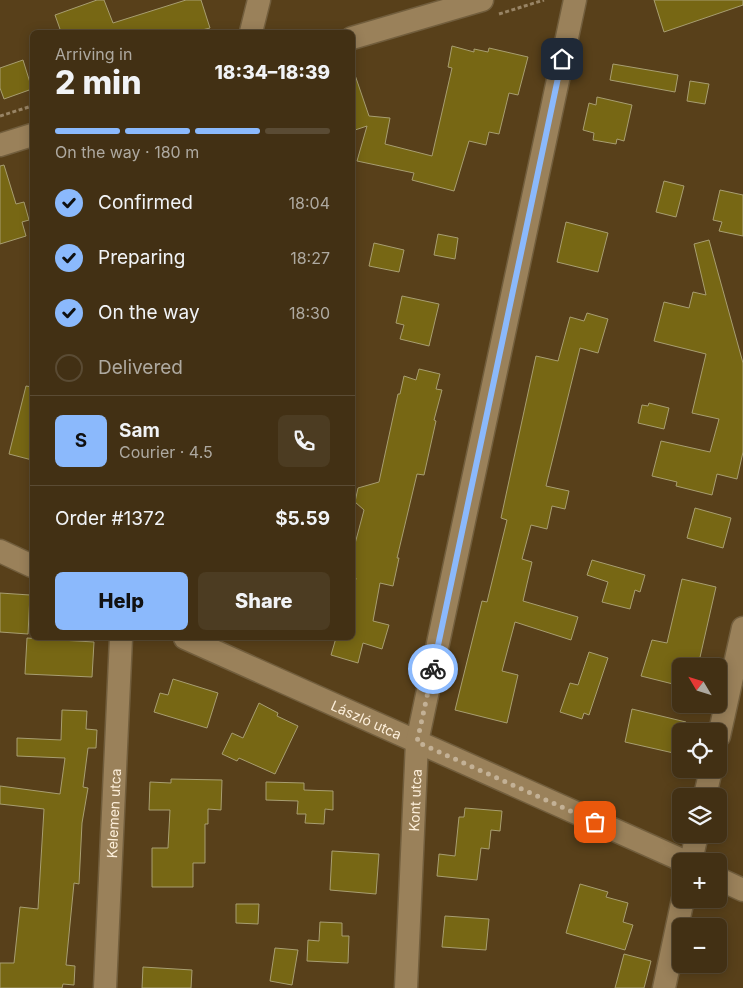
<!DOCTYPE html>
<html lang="en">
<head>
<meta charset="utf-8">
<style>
  :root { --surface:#423014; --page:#4c3c22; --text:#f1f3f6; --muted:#aea9a0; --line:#5a4b34; --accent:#8bb9fc }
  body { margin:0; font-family:Inter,sans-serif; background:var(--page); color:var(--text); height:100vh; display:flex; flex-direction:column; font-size:19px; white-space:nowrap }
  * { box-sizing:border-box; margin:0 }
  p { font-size:16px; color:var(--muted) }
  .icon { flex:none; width:28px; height:28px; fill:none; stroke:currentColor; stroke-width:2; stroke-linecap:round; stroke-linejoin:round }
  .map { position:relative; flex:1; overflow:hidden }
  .details { position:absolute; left:30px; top:30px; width:325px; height:610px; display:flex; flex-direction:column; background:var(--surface); border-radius:8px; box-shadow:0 2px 12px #0003,0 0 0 1px var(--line) }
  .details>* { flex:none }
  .needle { width:32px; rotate:308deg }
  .buttons { position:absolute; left:672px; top:658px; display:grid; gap:10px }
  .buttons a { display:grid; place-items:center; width:55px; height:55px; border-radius:8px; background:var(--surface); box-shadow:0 2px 12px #0003,0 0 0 1px var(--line); font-size:25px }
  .pin { position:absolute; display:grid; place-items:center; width:42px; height:42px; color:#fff; margin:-21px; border-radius:10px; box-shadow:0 2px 8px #0006 }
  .courier { position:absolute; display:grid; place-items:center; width:50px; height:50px; margin:-25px; border:4px solid #8bb9fc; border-radius:50%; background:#fff; color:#222; box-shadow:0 1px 6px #0007 }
  .summary em { font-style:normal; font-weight:800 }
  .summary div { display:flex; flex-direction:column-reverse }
  .summary { display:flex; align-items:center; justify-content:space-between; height:85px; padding:0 25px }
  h1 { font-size:32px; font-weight:800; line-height:38px }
  .bar { display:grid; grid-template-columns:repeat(4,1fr); gap:8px 5px; align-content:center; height:60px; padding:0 25px }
  .bar i { height:6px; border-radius:4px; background:var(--line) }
  .bar .on { background:var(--accent) }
  .bar p { grid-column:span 4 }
  .line { display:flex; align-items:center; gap:12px; padding:0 25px; border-top:1px solid var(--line) }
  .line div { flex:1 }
  .round { display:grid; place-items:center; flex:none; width:52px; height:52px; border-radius:8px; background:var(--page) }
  ol { padding:0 25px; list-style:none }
  li { display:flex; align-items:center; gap:15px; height:55px }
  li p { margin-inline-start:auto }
  li .icon { padding:5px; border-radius:50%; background:var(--accent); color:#111; stroke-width:4 }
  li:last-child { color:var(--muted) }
  li i { width:28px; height:28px; border:2px solid var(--line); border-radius:50% }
  .cta { display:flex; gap:10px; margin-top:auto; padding:10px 25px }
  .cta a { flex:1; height:58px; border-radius:8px; background:var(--accent); color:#111; font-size:20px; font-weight:800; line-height:58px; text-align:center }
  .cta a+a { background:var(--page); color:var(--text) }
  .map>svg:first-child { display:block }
</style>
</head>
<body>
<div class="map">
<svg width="743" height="988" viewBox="0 0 743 988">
  <rect width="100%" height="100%" fill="#58401a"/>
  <!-- building -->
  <g fill="#776714" stroke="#a89e71">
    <polygon points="97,0 104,0 113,23 186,0 201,0 210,28 194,32 61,32 55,15"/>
    <polygon points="654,0 743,0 743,5 664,32"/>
    <polygon points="452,46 474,52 474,49 488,52 489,48 528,57 518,95 509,93 499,134 489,132 486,145 469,141 454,191 412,180 414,173 357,161 367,126 352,131 352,76 355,75 369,116 390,118 385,144 432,156 452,68 448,67"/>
    <polygon points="23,60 32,89 4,99 0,88 0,68"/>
    <polygon points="613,64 678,75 675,92 610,80"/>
    <polygon points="690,81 709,84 705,104 687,101"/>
    <polygon points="597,97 632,105 624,141 617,139 616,144 593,140 594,133 583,130 589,103 596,105"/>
    <polygon points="4,165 16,204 24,202 29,220 22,222 26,236 0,244 0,166"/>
    <polygon points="664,181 684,186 676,217 656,212"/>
    <polygon points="720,190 743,195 743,236 719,231 722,222 713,220"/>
    <polygon points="566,222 608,233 598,272 557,262"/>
    <polygon points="438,234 458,238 455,259 434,255"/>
    <polygon points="709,240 743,363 743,452 737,479 717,474 712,495 676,486 677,482 652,476 661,441 710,452 719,419 692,413 706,354 654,341 664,302 689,308 693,292 706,295 694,244"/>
    <polygon points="374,243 404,250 399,272 369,266"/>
    <polygon points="402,296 439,304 429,346 400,339 404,325 396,323"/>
    <polygon points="587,313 608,319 598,353 580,348 546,486 569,491 565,509 552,506 547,529 531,525 522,559 532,562 523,601 578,617 571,640 515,622 502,671 518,675 507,723 455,710 482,601 487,602 507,520 501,518 536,356 558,361 570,317 584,321"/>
    <polygon points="419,369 440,374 436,389 442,390 434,420 436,421 424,475 417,474 397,558 399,558 393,586 380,583 373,621 389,625 382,649 363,643 358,663 331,655 336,638 352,638 352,598 356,578 352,577 352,555 364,510 355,502 358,488 379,482 398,394 400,394 404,376 416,380"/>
    <polygon points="26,386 32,387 32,460 9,454"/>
    <polygon points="649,403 669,408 664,429 638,423 642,405 648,406"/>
    <polygon points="695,508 731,518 723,548 687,538"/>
    <polygon points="592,560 645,575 640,592 635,590 630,609 602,602 608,582 587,575"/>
    <polygon points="682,579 716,587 698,666 681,666 681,686 641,676 652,640 667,643"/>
    <polygon points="0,593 30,595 28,634 0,632"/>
    <polygon points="27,638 94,642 92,677 25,674"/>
    <polygon points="589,652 608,658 589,715 584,713 582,719 560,712 570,683 578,685"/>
    <polygon points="173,679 218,693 207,728 154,712 160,693 168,695"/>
    <polygon points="259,703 278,713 277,716 298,726 275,774 239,758 237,761 222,754 232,733 243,738"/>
    <polygon points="632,709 686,722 683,731 681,731 678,754 625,742"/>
    <polygon points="62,710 87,711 86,729 97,730 96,748 88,748 83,787 88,788 82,823 79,884 74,883 66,965 75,966 74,985 63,984 62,988 0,988 0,963 14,963 20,907 38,909 44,809 0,804 0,786 60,794 65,758 17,756 17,738 61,740"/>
    <polygon points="171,779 222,780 221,810 208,809 208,824 205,824 205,863 193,863 193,887 152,887 152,848 168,848 170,810 149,810 150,782 171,783"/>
    <polygon points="266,782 304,783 304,790 333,791 333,810 325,809 324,824 305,823 306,814 297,814 298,801 266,800"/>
    <polygon points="465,808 502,811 500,831 491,830 489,849 481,848 477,880 437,876 439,854 455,856 459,817 464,817"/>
    <polygon points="332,851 379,854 376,894 330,890"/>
    <polygon points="580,884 608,892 606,897 628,903 623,922 633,925 625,950 566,933"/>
    <polygon points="236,904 259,904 258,924 236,923"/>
    <polygon points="445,916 489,919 486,950 442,947"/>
    <polygon points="320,922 342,923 342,936 349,936 348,963 307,961 308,940 319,941"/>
    <polygon points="275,948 298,950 292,985 270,981"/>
    <polygon points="624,954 651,961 644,988 615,988"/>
    <polygon points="143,967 192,970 191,988 142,988"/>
  </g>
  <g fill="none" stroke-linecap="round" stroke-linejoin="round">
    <!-- minor casing -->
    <g stroke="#725e3d" stroke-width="25">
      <g id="minor">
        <polyline points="251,32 259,0"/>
        <polyline points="352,38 482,0"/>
        <polyline points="0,145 32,135"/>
        <polyline points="0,551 32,566"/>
        <path id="s1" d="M185,638L684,861"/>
        <polyline points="719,736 743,628"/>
        <polyline points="705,796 711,769"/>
        <polyline points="691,861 697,834"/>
        <polyline points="719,879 743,890"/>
        <path id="s2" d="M105,988L121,638"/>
        <path id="s3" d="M406,988L417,742L575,0"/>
        <polyline points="664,988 683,899"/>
      </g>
    </g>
    <!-- path -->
    <g stroke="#988465" stroke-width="3" stroke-dasharray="4 2.5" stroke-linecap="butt">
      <polyline points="499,14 544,0"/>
      <polyline points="0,116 32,106"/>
    </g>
    <!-- minor -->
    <use href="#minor" stroke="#9a815a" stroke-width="22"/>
  </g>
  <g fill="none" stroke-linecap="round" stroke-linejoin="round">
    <!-- done -->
    <polyline stroke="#c3b196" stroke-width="5" stroke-dasharray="0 9" points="433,669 417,742 595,822"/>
    <!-- route -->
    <polyline stroke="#8bb9fc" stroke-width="6" points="433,669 562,59"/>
  </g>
  <g text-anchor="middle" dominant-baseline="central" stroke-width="4" stroke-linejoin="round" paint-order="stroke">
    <!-- street labels -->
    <g font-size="14" fill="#fceed9" stroke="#58401a">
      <text stroke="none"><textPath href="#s1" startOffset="199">László utca</textPath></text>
      <text stroke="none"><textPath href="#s3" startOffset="188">Kont utca</textPath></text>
      <text stroke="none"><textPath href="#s2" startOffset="175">Kelemen utca</textPath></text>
    </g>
  </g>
</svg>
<div class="buttons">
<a><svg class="needle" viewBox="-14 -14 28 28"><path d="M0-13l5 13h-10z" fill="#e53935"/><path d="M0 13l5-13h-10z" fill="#aea9a0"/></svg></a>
<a><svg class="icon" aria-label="locate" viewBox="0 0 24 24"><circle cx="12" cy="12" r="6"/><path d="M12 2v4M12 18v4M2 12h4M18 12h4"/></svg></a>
<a><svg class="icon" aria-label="layers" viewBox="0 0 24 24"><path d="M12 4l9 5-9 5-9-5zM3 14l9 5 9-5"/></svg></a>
<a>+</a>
<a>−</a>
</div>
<div class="pin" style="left:595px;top:822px;background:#ea580c"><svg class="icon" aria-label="bag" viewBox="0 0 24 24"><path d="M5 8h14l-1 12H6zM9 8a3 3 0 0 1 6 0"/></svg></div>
<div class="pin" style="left:562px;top:59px;background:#1f2937"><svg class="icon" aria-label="home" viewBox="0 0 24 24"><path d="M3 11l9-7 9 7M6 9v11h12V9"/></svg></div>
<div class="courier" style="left:433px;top:669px"><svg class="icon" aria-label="bike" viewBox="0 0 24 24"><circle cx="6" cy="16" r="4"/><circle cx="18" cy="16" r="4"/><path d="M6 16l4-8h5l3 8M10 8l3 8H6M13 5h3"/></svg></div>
<section class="details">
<div class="summary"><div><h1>2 min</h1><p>Arriving in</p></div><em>18:34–18:39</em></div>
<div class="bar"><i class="on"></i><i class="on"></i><i class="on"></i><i></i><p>On the way · 180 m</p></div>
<ol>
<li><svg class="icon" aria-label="check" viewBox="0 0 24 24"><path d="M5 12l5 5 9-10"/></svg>Confirmed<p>18:04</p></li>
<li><svg class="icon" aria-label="check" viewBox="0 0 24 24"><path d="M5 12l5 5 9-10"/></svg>Preparing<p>18:27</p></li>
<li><svg class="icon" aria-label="check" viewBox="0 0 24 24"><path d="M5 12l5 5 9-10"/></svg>On the way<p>18:30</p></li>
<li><i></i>Delivered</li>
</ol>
<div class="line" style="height:90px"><b class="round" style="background:var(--accent);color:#111">S</b><div><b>Sam</b><p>Courier · 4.5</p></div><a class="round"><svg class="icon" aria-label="phone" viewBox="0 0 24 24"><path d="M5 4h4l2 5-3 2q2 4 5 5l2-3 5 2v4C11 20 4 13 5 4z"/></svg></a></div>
<div class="line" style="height:65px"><div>Order #1372</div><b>$5.59</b></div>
<div class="cta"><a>Help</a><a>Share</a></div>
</section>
</div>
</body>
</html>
